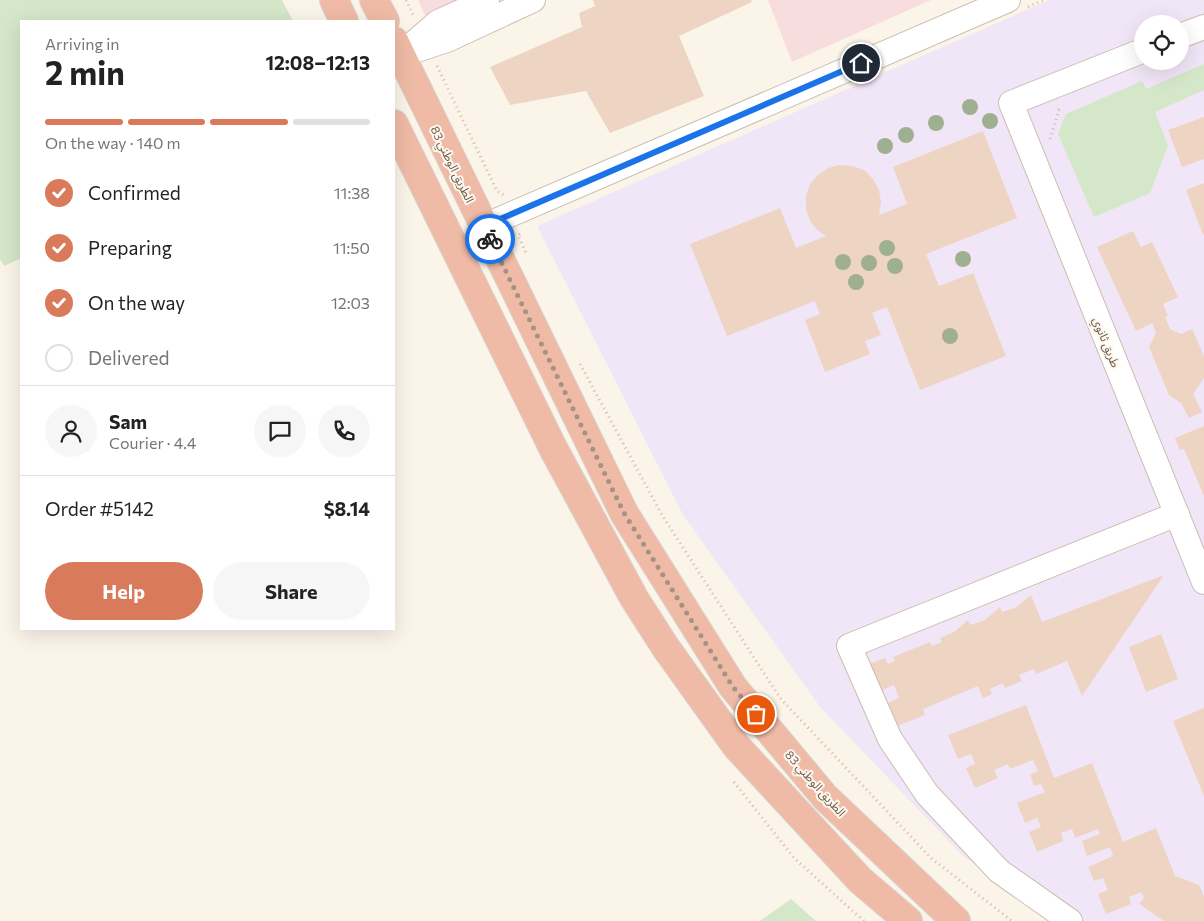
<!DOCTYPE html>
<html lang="en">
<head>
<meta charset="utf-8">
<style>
  :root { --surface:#fff; --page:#f6f6f6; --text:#222; --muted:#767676; --line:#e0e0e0; --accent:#d97a5a }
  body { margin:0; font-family:Commissioner,"Noto Sans Arabic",sans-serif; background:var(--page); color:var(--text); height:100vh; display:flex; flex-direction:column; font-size:19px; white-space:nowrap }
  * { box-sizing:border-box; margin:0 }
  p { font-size:16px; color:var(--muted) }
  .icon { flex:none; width:28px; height:28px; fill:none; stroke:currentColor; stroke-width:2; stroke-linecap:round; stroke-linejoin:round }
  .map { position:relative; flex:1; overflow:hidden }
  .panel { position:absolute; left:20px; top:20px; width:375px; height:610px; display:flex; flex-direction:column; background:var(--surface); border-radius:0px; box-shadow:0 5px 20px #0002 }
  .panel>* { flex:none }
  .controls { position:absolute; left:1134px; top:15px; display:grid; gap:10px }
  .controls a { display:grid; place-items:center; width:55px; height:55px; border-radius:50%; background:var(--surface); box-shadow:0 5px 20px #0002; font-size:25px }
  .pin { position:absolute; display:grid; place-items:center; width:42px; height:42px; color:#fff; margin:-21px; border:2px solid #fff; border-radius:50%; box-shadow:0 1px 5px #0007 }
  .courier { position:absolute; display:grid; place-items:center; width:50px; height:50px; margin:-25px; border:4px solid #1a73e8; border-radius:50%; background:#fff; color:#222; box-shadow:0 1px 6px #0007 }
  .summary em { font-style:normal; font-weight:700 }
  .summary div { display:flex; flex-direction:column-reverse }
  .summary { display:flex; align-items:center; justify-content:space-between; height:85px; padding:0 25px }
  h1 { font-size:32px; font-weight:700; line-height:38px }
  .bar { display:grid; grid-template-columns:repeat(4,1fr); gap:8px 5px; align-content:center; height:60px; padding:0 25px }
  .bar i { height:6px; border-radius:4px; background:var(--line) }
  .bar .active { background:var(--accent) }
  .bar p { grid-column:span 4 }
  .line { display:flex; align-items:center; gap:12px; padding:0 25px; border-top:1px solid var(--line) }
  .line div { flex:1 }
  .round { display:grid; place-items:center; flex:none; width:52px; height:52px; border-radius:26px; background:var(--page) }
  ol { padding:0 25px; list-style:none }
  li { display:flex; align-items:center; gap:15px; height:55px }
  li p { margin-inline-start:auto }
  li .icon { padding:5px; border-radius:50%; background:var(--accent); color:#fff; stroke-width:4 }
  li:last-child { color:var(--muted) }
  li i { width:28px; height:28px; border:2px solid var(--line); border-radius:50% }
  .primary-button { display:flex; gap:10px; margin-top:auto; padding:10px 25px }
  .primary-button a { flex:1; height:58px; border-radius:30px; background:var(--accent); color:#fff; font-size:20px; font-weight:700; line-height:58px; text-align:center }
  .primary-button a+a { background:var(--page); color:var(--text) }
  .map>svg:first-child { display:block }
</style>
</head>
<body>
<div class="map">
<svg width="1204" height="921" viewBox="0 0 1204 921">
  <rect width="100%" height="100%" fill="#fbf4e9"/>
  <!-- education -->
  <path fill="#f1e6f7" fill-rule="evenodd" d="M1049,0H1204V921H1052L961,854L820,707L683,515L537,226ZM1142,24H1180V61H1142Z"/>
  <!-- medical -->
  <g fill="#f8dddf">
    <polygon points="418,0 468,0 427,19"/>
    <polygon points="768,0 931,0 792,62"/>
  </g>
  <!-- green -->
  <g fill="#d4e7c8">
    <polygon points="0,0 282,0 293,21 21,21 21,258 4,266 0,259"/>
    <polygon points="1204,64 1204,90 1155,112 1168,146 1150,193 1094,217 1058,134 1066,114 1142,81 1146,89"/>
    <polygon points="791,899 816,921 760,921"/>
  </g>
  <!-- building -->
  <g fill="#eed5c3">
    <polygon points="593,0 751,0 752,2 679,36 704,96 610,133 586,91 510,105 490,67 582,27 579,13 595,6"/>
    <polygon points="1204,117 1204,159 1182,167 1168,130"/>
    <polygon points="983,131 1017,218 926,254 939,286 973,273 1006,356 920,390 887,307 872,313 881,335 865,341 870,354 825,372 805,320 820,314 815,301 727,336 690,244 780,208 796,248 826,236 817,230 810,221 806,209 806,196 810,184 818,175 828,168 840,165 852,166 864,170 873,179 879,190 881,202 879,215 907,204 893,167"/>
    <polygon points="1204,183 1204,234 1203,235 1186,190"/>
    <polygon points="1133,231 1141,247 1152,242 1178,297 1163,304 1168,316 1165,317 1170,329 1181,334 1192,329 1204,356 1204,378 1193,394 1202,412 1189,418 1181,403 1169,395 1149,347 1156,333 1152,323 1136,331 1097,247"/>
    <polygon points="1204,426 1204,496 1184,449 1180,450 1175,438"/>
    <polygon points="1164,575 1082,696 1067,661 1036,674 1034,669 1019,675 1022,681 1005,688 1003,683 990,689 992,694 983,698 978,686 923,709 925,715 897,726 888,703 899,698 894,685 880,691 869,664 885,658 888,664 895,661 893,657 930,642 932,646 942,642 940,638 954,632 968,620 970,625 985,620 1000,607 1002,612 1015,608 1031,595 1042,622"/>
    <polygon points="1161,634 1178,679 1146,692 1129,647"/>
    <polygon points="1026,705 1054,778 1092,763 1123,842 1156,828 1175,876 1199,885 1204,897 1204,921 1164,921 1139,904 1144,898 1141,892 1129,897 1131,904 1106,914 1098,894 1108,890 1103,878 1094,881 1088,867 1113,856 1110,847 1087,856 1082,841 1100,834 1098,829 1075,838 1072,829 1061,833 1063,841 1037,852 1029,832 1041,827 1037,818 1025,823 1017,803 1045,792 1041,784 1034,786 1030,774 1038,771 1033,760 1010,769 1008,764 994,770 998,778 975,788 966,768 975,764 971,754 958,759 948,735"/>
    <polygon points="1204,708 1204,796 1173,721"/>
  </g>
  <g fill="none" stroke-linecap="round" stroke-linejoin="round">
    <!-- minor casing -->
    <g stroke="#ccbdb0" stroke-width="26">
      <g id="minor">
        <polyline points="1180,36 1204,27"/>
        <polyline points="408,48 438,22 487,0"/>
        <polyline points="1142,51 1011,103 1204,582"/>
        <polyline points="401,55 447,40 533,0"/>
        <polyline points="484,226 1008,0"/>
        <polyline points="1070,921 999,871 927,794 890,739 849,646 1177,514"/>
      </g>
    </g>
    <!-- highway casing -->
    <g stroke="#d8d2ce" stroke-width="30">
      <g id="highway">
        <polyline points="334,0 344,21"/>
        <polyline points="374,0 385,21"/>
        <polyline points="394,41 624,513 733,687 825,797 956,921"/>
        <polyline points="394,124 553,448 634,598 666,648 737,747 860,880 908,921"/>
      </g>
    </g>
    <!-- path -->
    <g stroke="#d3b9a6" stroke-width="3" stroke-dasharray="1 4" stroke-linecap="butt">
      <polyline points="406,0 413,15"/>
      <polyline points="1028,7 1044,0"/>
      <polyline points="437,66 497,191 504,195"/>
      <polyline points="1159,66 1170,61"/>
      <polyline points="1050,139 1059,110 1062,109"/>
      <polyline points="520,234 518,235 526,253"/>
      <polyline points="580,364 662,515 780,698 931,858 1012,921"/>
      <polyline points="734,782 794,858 864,921"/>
    </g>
    <!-- minor -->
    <use href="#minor" stroke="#fff" stroke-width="24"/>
    <!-- highway -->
    <use href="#highway" stroke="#efbba6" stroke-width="28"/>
  </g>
  <!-- trees -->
  <g fill="#9fb090">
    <circle cx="970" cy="107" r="8"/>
    <circle cx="990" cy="121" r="8"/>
    <circle cx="936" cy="123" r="8"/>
    <circle cx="906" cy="135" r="8"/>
    <circle cx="885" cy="146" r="8"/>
    <circle cx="887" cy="248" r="8"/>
    <circle cx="963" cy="259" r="8"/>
    <circle cx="843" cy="262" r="8"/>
    <circle cx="869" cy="263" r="8"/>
    <circle cx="895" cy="266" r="8"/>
    <circle cx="856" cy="282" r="8"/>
    <circle cx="950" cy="336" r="8"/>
  </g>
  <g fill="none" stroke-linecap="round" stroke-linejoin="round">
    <!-- done -->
    <polyline stroke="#a39285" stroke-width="5" stroke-dasharray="0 9" points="490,239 624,513 733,687 756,714"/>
    <!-- route -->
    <polyline stroke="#1a73e8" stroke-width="6" points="490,239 484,226 861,63"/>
  </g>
  <g text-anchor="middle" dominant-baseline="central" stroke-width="4" stroke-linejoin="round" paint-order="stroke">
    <!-- street labels -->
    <g font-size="12" fill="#735d4f" stroke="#fdf8ef">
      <text transform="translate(453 164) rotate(64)">الطريق الوطني 83</text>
      <text transform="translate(1107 342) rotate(68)">طريق ثانوي</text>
      <text transform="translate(816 783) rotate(48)">الطريق الوطني 83</text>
    </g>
  </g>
</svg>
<div class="controls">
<a><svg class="icon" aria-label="locate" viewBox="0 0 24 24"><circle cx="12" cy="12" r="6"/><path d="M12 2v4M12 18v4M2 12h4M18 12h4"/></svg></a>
</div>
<div class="pin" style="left:756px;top:714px;background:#ea580c"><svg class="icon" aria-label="bag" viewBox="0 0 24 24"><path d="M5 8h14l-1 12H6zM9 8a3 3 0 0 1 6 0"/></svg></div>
<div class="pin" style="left:861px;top:63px;background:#1f2937"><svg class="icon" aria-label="home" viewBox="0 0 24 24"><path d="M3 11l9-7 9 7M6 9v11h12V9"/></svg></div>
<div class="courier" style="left:490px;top:239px"><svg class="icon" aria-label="bike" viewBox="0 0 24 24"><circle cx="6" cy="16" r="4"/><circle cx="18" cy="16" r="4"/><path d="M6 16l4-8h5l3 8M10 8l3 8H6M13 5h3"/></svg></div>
<section class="panel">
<div class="summary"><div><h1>2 min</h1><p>Arriving in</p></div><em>12:08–12:13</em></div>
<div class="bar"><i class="active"></i><i class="active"></i><i class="active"></i><i></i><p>On the way · 140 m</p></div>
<ol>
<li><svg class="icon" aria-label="check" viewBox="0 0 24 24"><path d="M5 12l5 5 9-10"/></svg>Confirmed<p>11:38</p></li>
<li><svg class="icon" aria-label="check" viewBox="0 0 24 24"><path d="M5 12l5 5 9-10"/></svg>Preparing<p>11:50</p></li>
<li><svg class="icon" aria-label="check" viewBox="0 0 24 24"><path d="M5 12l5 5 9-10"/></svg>On the way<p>12:03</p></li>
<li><i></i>Delivered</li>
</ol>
<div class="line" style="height:90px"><a class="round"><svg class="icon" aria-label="person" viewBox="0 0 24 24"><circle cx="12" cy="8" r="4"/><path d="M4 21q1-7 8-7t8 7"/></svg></a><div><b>Sam</b><p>Courier · 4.4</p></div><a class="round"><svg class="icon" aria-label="chat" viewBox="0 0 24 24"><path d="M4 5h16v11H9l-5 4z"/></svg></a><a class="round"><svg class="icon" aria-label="phone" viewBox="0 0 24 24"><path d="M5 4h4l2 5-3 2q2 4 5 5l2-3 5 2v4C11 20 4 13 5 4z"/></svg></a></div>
<div class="line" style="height:65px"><div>Order #5142</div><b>$8.14</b></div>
<div class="primary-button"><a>Help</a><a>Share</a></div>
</section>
</div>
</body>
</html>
